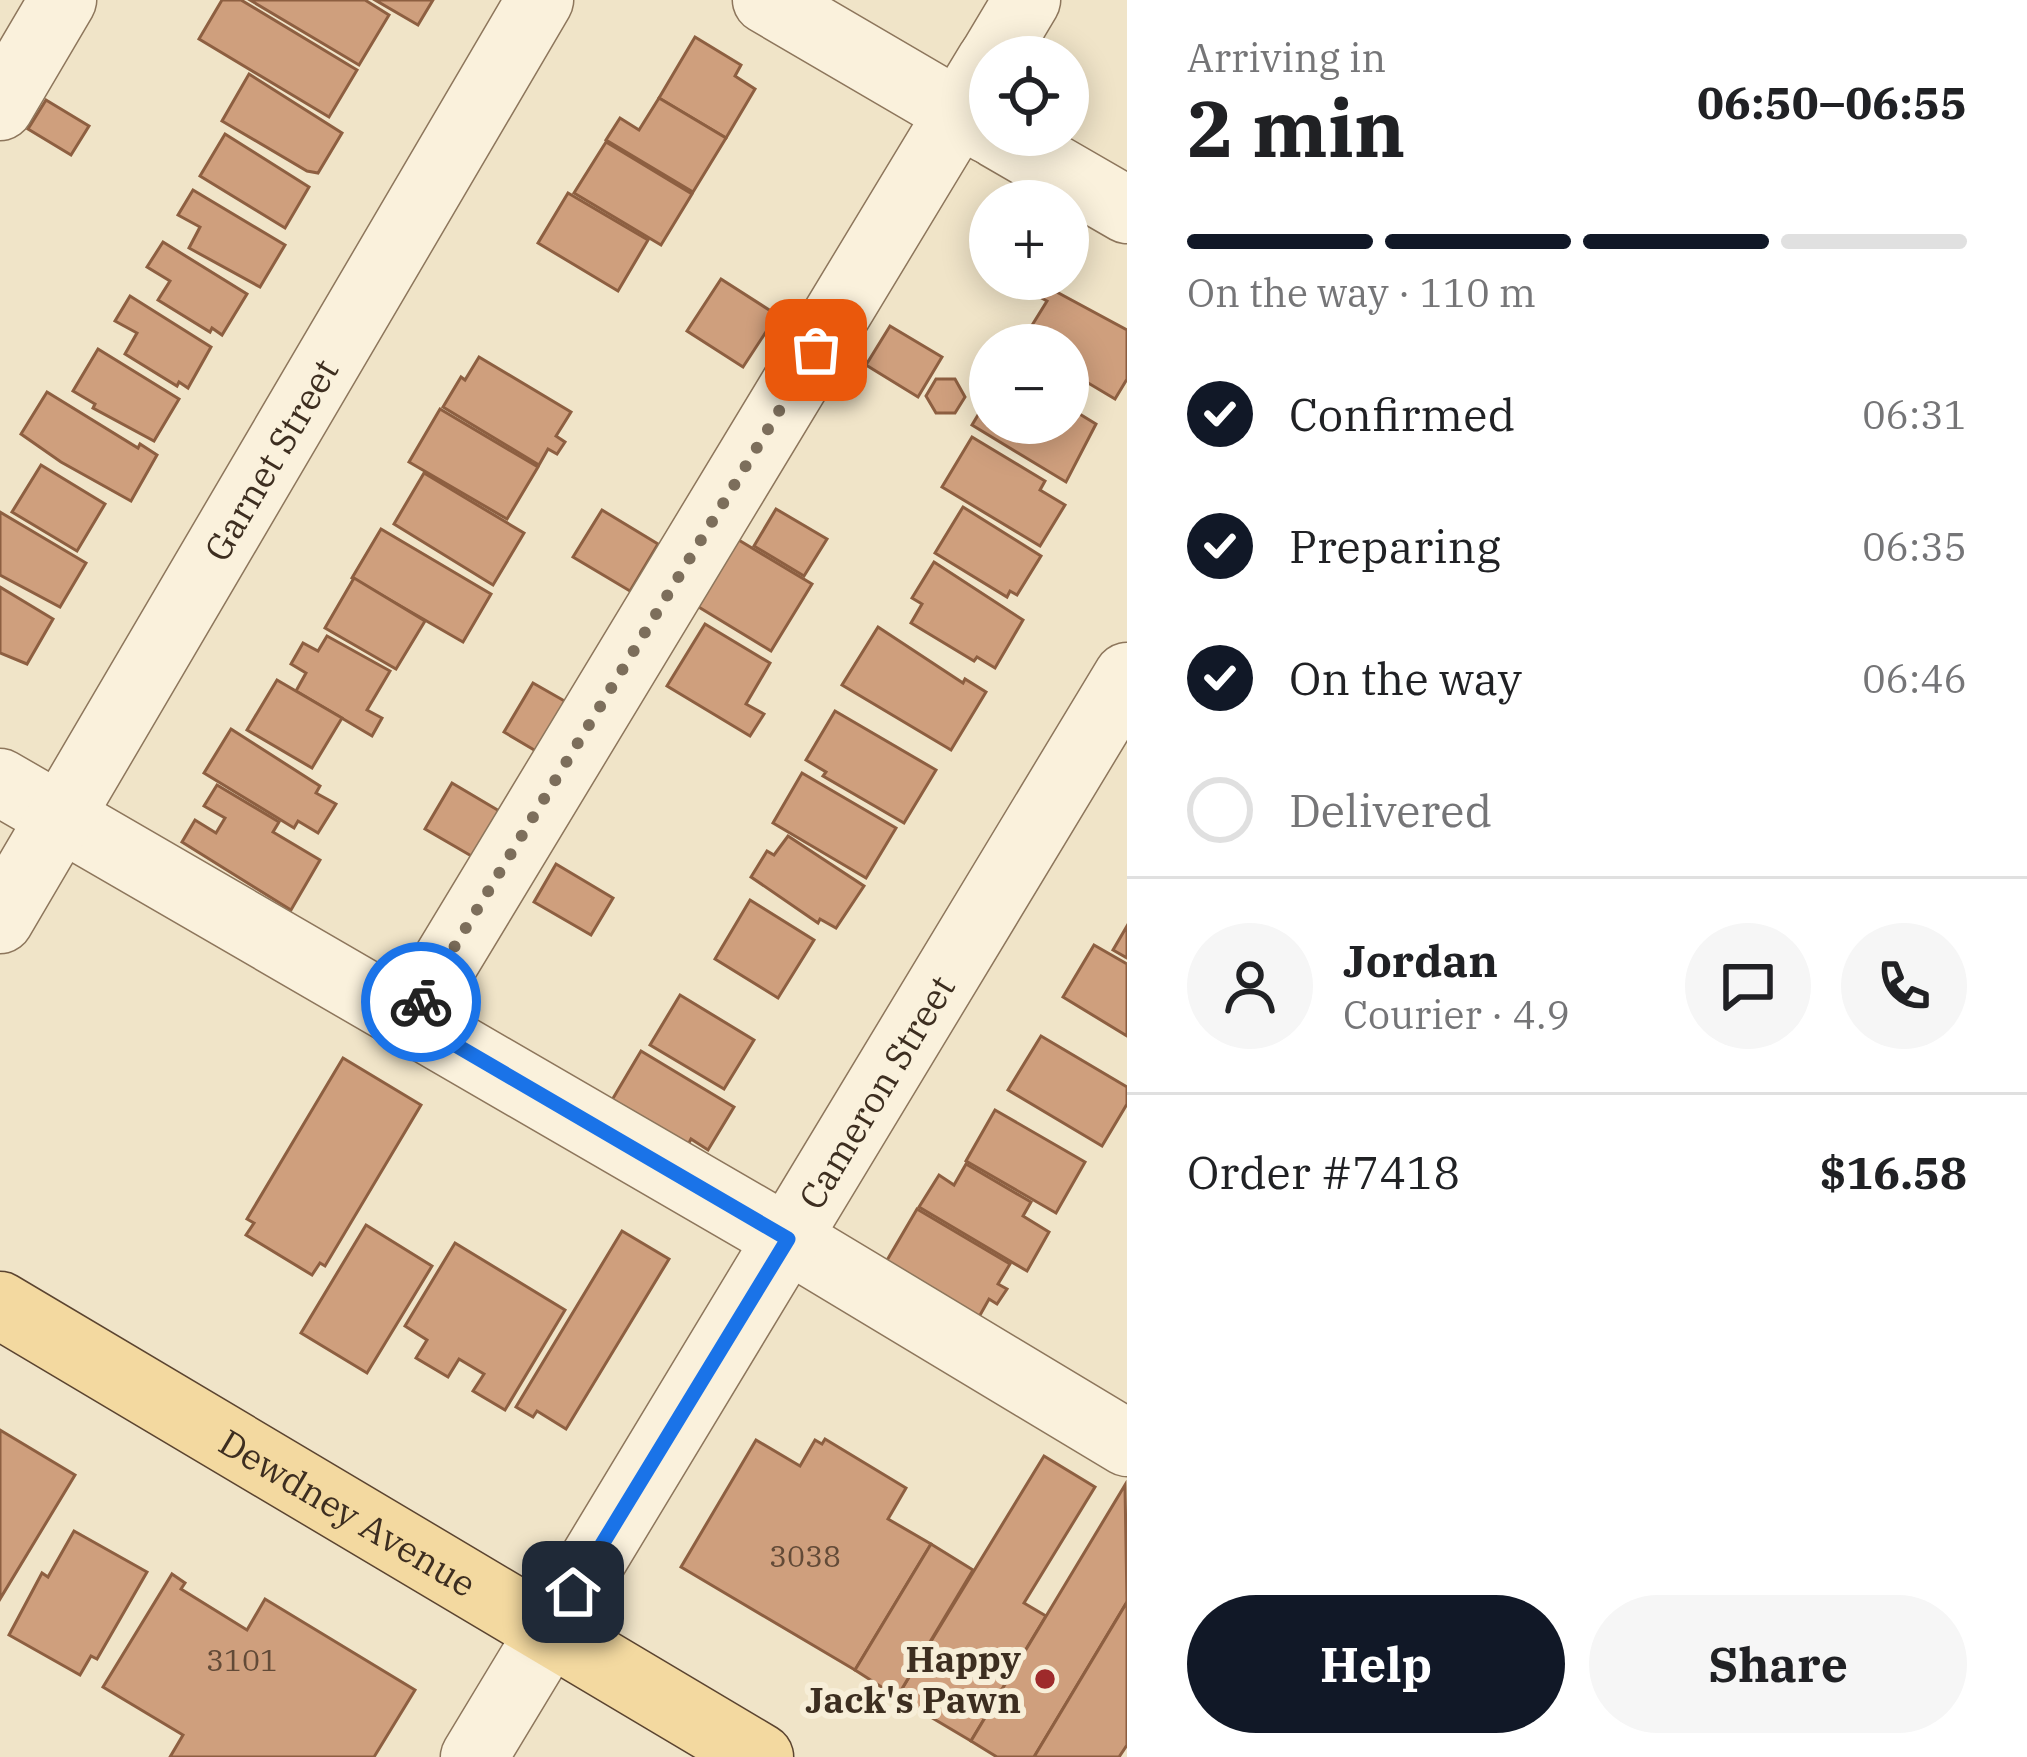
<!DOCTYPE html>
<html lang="en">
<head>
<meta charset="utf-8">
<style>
  :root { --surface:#fff; --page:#f6f6f6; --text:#202124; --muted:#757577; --line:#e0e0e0; --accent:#111827 }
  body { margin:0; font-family:"IBM Plex Serif",serif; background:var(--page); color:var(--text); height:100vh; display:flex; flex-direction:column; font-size:45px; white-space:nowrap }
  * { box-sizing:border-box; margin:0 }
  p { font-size:39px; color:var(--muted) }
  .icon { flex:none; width:66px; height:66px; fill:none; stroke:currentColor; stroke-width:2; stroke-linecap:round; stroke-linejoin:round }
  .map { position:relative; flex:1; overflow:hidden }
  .sheet { display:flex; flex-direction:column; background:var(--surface); width:900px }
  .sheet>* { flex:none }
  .tools { position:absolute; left:969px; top:36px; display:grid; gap:24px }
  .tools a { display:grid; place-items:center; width:120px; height:120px; border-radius:50%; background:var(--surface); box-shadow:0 6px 30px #0003; font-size:60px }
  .pin { position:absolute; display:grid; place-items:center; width:102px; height:102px; color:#fff; margin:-51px; border-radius:24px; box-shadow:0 6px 18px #0006 }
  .courier { position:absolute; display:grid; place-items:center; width:120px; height:120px; margin:-60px; border:9px solid #1a73e8; border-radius:50%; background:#fff; color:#222; box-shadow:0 3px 15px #0007 }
  .summary em { font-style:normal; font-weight:700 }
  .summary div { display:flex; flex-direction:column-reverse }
  .summary { display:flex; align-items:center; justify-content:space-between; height:204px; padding:0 60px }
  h1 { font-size:78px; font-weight:700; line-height:90px }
  .bar { display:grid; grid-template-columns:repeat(4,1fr); gap:18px 12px; align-content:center; height:144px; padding:0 60px }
  .bar i { height:15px; border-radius:9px; background:var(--line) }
  .bar .active { background:var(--accent) }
  .bar p { grid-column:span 4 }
  .line { display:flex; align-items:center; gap:30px; padding:0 60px; border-top:3px solid var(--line) }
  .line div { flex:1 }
  .round { display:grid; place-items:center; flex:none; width:126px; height:126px; border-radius:63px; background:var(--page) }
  ol { padding:0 60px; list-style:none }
  li { display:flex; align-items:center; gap:36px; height:132px }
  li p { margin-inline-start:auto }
  li .icon { padding:12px; border-radius:50%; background:var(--accent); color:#fff; stroke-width:4 }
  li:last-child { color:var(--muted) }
  li i { width:66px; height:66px; border:6px solid var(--line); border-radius:50% }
  .primary-button { display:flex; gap:24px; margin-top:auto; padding:24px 60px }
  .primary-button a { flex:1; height:138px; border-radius:72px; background:var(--accent); color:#fff; font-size:48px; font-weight:700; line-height:138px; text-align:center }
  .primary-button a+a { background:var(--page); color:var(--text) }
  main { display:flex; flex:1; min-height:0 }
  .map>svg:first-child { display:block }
</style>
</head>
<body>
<main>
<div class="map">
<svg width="1127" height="1757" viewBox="0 0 1127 1757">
  <rect width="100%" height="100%" fill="#f0e4c8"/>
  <!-- building -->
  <g fill="#cf9f7d" stroke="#8d5f41" stroke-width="3">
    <polygon points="222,0 241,0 357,70 329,117 199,39"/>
    <polygon points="250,0 365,0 389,15 359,65"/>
    <polygon points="375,0 433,0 418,25"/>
    <polygon points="695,37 741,65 735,76 755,89 726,138 659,98"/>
    <polygon points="249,74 342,133 318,173 307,171 222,121"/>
    <polygon points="659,98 726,138 693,192 606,140 620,118 639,130"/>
    <polygon points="46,100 89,126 71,155 28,129"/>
    <polygon points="225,134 309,187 285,228 200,176"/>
    <polygon points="606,142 692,194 661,245 574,193"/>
    <polygon points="193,190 285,245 260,287 189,248 200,227 178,215"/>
    <polygon points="568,193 648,240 618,291 538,243"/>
    <polygon points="163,242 247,294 222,335 212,328 210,332 158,300 170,281 147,267"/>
    <polygon points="721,279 777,315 743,367 687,331"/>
    <polygon points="1040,283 1127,330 1127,379 1115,399 1068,371 1068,345 1021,343 1047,301 1034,294"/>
    <polygon points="130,296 211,347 188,388 179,382 177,386 125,354 137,333 115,321"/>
    <polygon points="890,326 942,357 918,397 866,365"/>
    <polygon points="98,349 179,399 154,441 93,408 95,404 73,391"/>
    <polygon points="479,357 571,412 556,436 565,442 557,454 548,449 539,465 443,407 461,377 465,380"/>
    <polygon points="936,379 955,379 965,397 955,413 936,413 926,396"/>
    <polygon points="47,392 138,448 140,444 157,455 131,501 61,462 21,434"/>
    <polygon points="990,395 990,423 1068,423 1068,407 1096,424 1066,482 972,425"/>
    <polygon points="440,409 538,467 507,519 409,462"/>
    <polygon points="972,437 1045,481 1040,490 1065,505 1040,546 942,487"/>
    <polygon points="41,465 105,504 77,551 12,512"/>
    <polygon points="424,473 524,533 493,585 394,524"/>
    <polygon points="963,507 1041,556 1017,595 1010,591 1007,597 935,553"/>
    <polygon points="776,509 827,539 804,576 754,546"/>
    <polygon points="602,510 658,544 630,591 573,557"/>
    <polygon points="0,512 86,563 60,607 0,575"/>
    <polygon points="381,529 491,594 463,642 352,578"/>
    <polygon points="737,539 812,584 771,651 697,606"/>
    <polygon points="934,562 1023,620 995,668 977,657 974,661 911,623 922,604 912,598"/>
    <polygon points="354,578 425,621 396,669 325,628"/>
    <polygon points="0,587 53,619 27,664 0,653"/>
    <polygon points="705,624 770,663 746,704 764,714 750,736 667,686"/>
    <polygon points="878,627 963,683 965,679 986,692 951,750 842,685"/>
    <polygon points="327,636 390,671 367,710 382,718 372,736 296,691 306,673 291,664 303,643 318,651"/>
    <polygon points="277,680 342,718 312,768 247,730"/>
    <polygon points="533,683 575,707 546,757 504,732"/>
    <polygon points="835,711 936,770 904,823 823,776 826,772 806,760"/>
    <polygon points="231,729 320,786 316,793 336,804 318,833 298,821 294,828 204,773"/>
    <polygon points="802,773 896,828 866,878 773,823"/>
    <polygon points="452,783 506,815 480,861 425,829"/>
    <polygon points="217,785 279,822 273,832 320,860 291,910 182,842 195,820 216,833 225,818 204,806"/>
    <polygon points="788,836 864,886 836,928 820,919 818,923 751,877 767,851 774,855"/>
    <polygon points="556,864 613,898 591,935 534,902"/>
    <polygon points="750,900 814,940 778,998 715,959"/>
    <polygon points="1127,926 1127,958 1113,950"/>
    <polygon points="1094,945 1127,964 1127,1036 1063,997"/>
    <polygon points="680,995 754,1040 724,1089 650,1045"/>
    <polygon points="1041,1036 1127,1087 1127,1104 1102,1146 1008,1090"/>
    <polygon points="641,1051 734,1107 708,1150 691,1139 688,1145 612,1100"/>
    <polygon points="343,1058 421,1105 325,1266 320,1263 312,1275 246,1235 254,1223 247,1219"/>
    <polygon points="995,1110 1085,1162 1056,1213 966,1161"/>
    <polygon points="966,1164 1031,1202 1023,1216 1049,1232 1027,1271 919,1207 939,1175 954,1185"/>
    <polygon points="917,1209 1010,1264 998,1284 1007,1289 997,1304 989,1299 979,1317 886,1262"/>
    <polygon points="366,1225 432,1266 367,1373 301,1333"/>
    <polygon points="622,1231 669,1259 566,1429 537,1411 533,1417 516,1407"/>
    <polygon points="455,1243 565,1310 505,1410 473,1391 484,1374 459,1359 448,1377 416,1358 427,1340 405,1326"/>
    <polygon points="0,1430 75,1475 0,1599"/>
    <polygon points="825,1439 906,1488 888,1519 931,1544 855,1670 681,1567 756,1440 800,1466 815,1440 822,1444"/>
    <polygon points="1044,1456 1095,1487 1024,1603 1046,1616 971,1741 897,1697"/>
    <polygon points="1125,1485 1127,1602 1034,1757 997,1757 971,1741"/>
    <polygon points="74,1531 147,1572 97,1659 91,1656 80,1675 9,1635 42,1573 48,1577"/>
    <polygon points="931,1544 973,1570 897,1697 855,1670"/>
    <polygon points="172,1574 185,1583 181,1589 247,1630 265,1599 415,1690 374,1757 170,1757 183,1735 103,1687"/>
    <polygon points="1127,1602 1127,1745 1119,1757 1034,1757"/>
  </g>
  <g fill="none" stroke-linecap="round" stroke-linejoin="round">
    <!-- minor casing -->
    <g stroke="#8d765c" stroke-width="69">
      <g id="minor">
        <polyline points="766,0 990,131"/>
        <polyline points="993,57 1027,0"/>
        <polyline points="0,107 63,0"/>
        <polyline points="997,135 1127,210"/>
        <polyline points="0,782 788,1239 1127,1443"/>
        <path id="s1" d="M0,920L540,0"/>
        <polyline points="411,1019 990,61"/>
        <path id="s2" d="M474,1757L1127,676"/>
      </g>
    </g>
    <!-- major casing -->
    <g stroke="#5b4430" stroke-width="69">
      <g id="major">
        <path id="s3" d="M0,1305L760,1757"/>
      </g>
    </g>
    <!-- minor -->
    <use href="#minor" stroke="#faf1dc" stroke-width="66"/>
    <!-- major -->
    <use href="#major" stroke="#f3d9a0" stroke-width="66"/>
  </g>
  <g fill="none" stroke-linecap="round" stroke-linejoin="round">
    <!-- done -->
    <polyline stroke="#7c6e5b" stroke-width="12" stroke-dasharray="0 21.6" points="421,1002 816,350"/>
    <!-- route -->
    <polyline stroke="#1a73e8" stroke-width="15" points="421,1002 411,1019 788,1239 573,1592"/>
  </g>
  <!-- markers -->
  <circle fill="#9e2a2b" stroke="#f7eed8" stroke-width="4.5" cx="1045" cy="1679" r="12"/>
  <g text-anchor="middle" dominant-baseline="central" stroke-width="12" stroke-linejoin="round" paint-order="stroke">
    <!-- number labels -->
    <g font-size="30" fill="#624a37">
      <text x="805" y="1555">3038</text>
      <text x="242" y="1659">3101</text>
    </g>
    <!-- street labels -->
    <g font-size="36" fill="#3d2e20" stroke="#f7eed8">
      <text stroke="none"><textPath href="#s1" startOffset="534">Garnet Street</textPath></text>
      <text stroke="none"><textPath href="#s2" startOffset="777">Cameron Street</textPath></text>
      <text stroke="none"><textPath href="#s3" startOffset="405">Dewdney Avenue</textPath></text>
    </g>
    <!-- poi labels -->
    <g font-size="36" font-weight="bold" fill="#3d2e20" stroke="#f7eed8" text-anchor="end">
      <text x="1021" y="1658">Happy<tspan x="1021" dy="41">Jack's Pawn</tspan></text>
    </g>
  </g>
</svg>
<div class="tools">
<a><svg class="icon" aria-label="locate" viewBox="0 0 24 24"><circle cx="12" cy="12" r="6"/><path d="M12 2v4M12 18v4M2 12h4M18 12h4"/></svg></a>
<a>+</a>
<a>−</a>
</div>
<div class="pin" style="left:816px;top:350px;background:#ea580c"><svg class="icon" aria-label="bag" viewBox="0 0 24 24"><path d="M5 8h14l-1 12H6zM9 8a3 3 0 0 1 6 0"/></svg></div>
<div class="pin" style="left:573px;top:1592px;background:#1f2937"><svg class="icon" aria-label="home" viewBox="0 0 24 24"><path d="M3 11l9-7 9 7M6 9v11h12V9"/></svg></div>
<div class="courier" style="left:421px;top:1002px"><svg class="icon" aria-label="bike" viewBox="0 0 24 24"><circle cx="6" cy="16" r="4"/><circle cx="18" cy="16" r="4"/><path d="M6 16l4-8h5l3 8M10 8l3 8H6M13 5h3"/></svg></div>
</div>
<section class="sheet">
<div class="summary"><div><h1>2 min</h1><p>Arriving in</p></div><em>06:50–06:55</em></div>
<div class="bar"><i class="active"></i><i class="active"></i><i class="active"></i><i></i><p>On the way · 110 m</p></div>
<ol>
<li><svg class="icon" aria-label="check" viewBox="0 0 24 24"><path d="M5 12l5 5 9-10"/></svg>Confirmed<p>06:31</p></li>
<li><svg class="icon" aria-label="check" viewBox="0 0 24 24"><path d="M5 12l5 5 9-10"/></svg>Preparing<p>06:35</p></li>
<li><svg class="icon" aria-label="check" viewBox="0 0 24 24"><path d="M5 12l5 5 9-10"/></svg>On the way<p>06:46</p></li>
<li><i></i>Delivered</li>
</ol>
<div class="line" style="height:216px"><a class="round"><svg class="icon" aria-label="person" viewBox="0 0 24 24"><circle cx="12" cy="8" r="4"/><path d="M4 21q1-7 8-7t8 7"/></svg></a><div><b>Jordan</b><p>Courier · 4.9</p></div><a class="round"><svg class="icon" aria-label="chat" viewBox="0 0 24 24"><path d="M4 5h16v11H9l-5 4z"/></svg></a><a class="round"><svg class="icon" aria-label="phone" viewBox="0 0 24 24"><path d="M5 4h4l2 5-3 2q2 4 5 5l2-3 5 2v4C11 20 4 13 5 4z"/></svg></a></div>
<div class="line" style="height:156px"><div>Order #7418</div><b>$16.58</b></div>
<div class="primary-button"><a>Help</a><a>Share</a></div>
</section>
</main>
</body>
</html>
